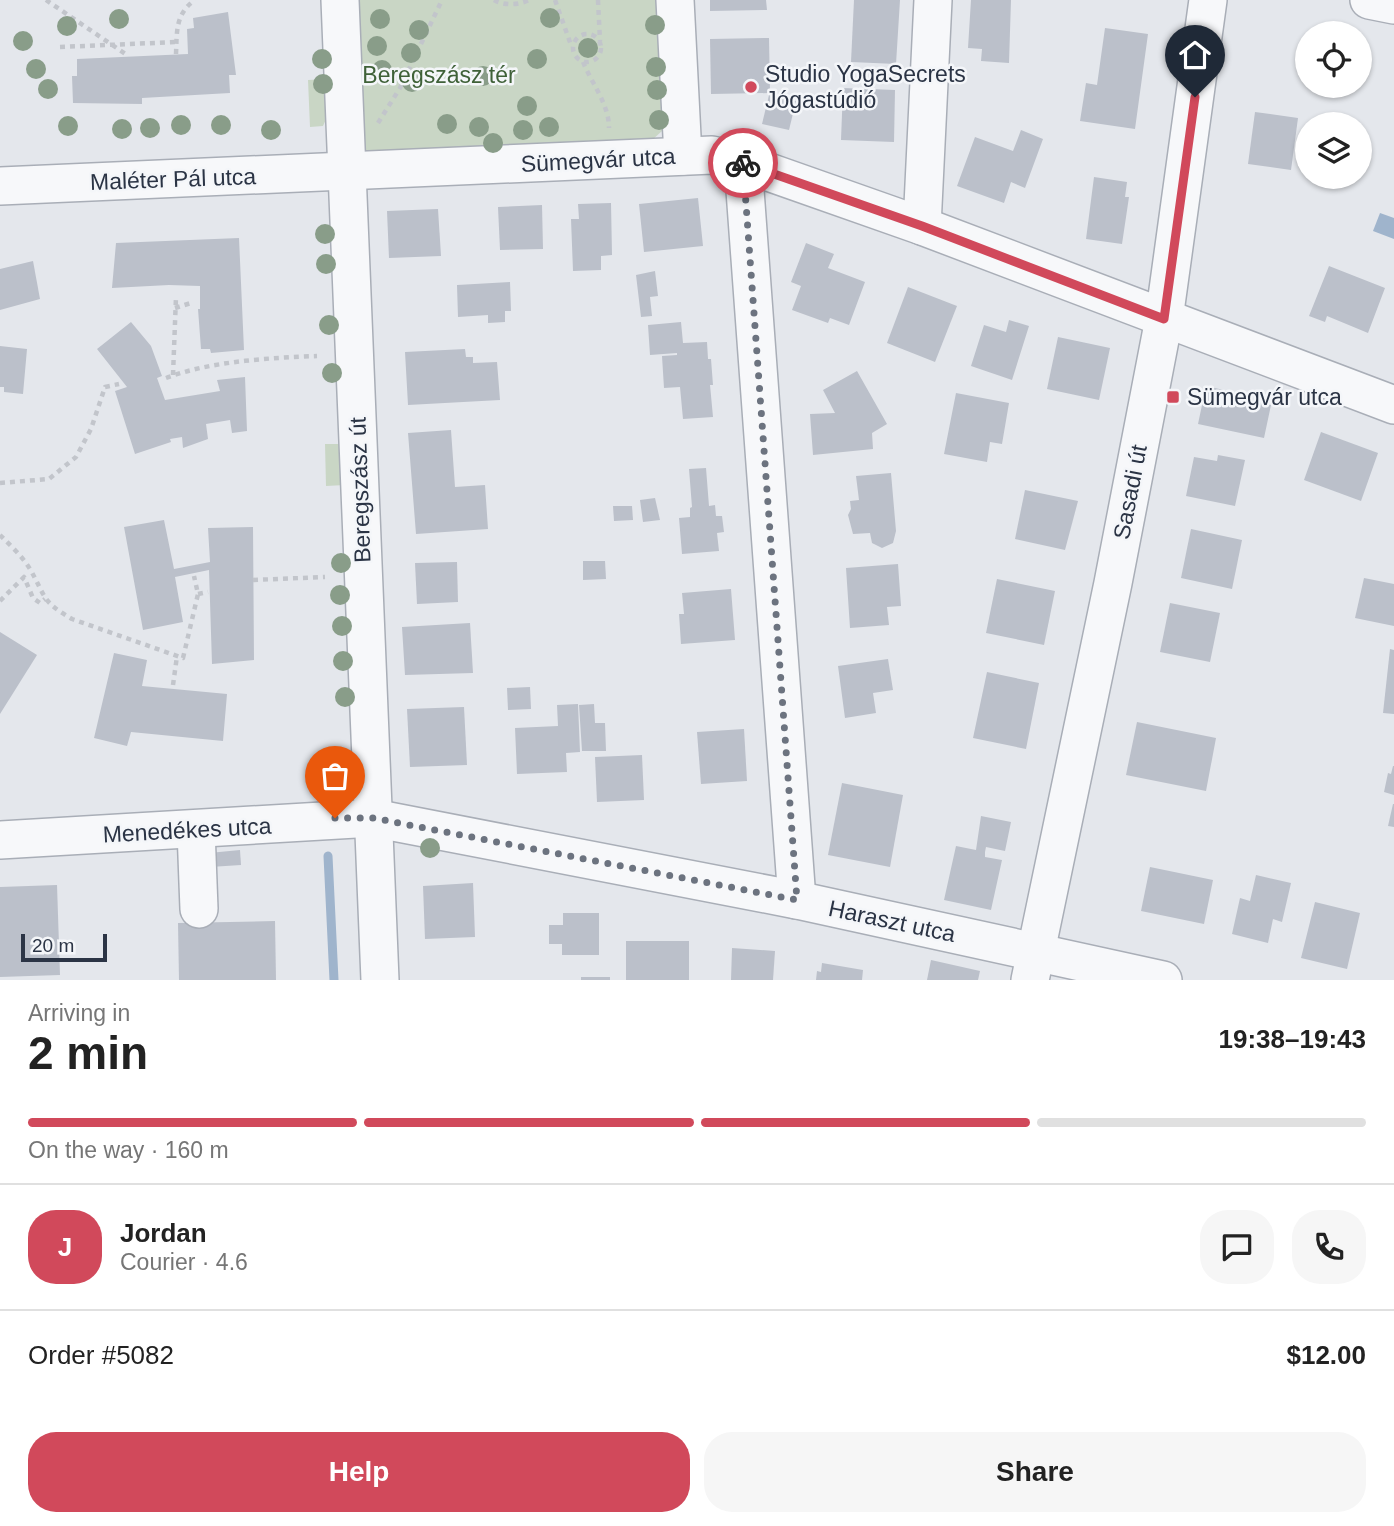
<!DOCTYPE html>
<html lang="en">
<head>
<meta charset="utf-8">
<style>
  :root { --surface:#fff; --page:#f6f6f6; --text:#222; --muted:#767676; --line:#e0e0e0; --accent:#d1495b }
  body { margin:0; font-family:Helvetica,sans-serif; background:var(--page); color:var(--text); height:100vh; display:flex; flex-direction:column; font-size:26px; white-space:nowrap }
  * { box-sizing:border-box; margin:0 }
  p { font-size:23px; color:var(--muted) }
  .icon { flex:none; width:38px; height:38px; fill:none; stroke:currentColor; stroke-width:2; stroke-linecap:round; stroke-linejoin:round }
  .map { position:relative; height:980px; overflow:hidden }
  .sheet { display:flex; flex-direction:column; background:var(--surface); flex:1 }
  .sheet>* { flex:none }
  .controls { position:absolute; left:1295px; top:21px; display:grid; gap:14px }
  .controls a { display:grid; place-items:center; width:77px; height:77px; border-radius:50%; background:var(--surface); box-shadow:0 2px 5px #0004; font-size:35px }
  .scale { position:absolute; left:21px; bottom:18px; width:86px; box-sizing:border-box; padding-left:7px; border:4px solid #2b3445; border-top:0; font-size:19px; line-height:24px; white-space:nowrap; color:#2b3445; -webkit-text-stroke:5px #f4f6f9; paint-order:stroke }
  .pin { position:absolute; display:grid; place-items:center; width:60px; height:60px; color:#fff; margin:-72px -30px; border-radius:50% 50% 50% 0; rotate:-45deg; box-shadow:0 0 7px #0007 }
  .pin .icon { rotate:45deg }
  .courier { position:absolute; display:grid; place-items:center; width:70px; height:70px; margin:-35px; border:5px solid #d1495b; border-radius:50%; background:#fff; color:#222; box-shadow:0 2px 9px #0007 }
  .overview em { font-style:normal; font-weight:800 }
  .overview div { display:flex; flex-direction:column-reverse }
  .overview { display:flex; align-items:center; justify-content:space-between; height:119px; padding:0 28px }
  h1 { font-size:46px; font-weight:800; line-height:52px }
  .bar { display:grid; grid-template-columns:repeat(4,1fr); gap:10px 7px; align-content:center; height:84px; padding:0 28px }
  .bar i { height:9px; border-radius:5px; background:var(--line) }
  .bar .on { background:var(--accent) }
  .bar p { grid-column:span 4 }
  .line { display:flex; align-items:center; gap:18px; padding:0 28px; border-top:2px solid var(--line) }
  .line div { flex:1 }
  .round { display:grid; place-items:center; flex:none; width:74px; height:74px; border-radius:28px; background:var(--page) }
  .button { display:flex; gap:14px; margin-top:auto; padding:14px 28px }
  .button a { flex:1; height:80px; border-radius:28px; background:var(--accent); color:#fff; font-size:28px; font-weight:800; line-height:80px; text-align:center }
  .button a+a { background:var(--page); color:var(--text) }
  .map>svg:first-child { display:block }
</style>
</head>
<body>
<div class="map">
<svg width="1394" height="980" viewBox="0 0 1394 980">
  <rect width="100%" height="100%" fill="#e4e7ec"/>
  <!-- green -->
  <g fill="#c9d6c5">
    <polygon points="353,0 660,0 662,131 651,141 364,151"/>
    <path d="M328,79C329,95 331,112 323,126L310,127L308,80Z"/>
    <polygon points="325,444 339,444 344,447 345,485 326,486"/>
  </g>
  <!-- water -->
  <polygon fill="#9fb4cc" points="1380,213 1394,218 1394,239 1373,231"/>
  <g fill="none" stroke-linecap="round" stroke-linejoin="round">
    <!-- stream -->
    <polyline stroke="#9fb4cc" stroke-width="9" points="328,856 334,980"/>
  </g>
  <!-- building -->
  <g fill="#bbc0ca">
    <polygon points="710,0 766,0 767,10 710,11"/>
    <polygon points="854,0 900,0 896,64 851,62"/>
    <polygon points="971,0 1011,0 1009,63 981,61 982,49 968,48"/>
    <polygon points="228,12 236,75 229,75 230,93 142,98 142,104 73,103 72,76 77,76 77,59 188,54 187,29 194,28 193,18"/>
    <polygon points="1105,28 1148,34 1135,129 1080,121 1086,83 1097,85"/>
    <polygon points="769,38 770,93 711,94 710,39"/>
    <polygon points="843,88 895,90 894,142 841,140"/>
    <polygon points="769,95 796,101 789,130 762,124"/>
    <polygon points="1255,112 1298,118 1291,170 1248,164"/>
    <polygon points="1021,130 1043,139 1025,188 1011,182 1004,203 957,186 975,137 1013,151"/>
    <polygon points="1094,177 1127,182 1125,197 1129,197 1122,244 1086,239"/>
    <polygon points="698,198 703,246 644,252 639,204"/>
    <polygon points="611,203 612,255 601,256 601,270 573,271 571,219 579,219 578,204"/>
    <polygon points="542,205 543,249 500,250 498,207"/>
    <polygon points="438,209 441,256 389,258 387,211"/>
    <polygon points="239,238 244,350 211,353 210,349 201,349 198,309 200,309 200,286 169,285 112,288 116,243"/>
    <polygon points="806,243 834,254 828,268 865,282 849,325 830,318 828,323 792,310 801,286 791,282"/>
    <polygon points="33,261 40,299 0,310 0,269"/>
    <polygon points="1329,266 1385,288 1368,333 1327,316 1325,322 1309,316"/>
    <polygon points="655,271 658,296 650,297 652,316 641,317 636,275"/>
    <polygon points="510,282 511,311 505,311 505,322 488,323 488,315 458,317 457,285"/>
    <polygon points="908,287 957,306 935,362 887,343"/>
    <polygon points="1009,320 1029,326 1012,380 971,366 984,325 1006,332"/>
    <polygon points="131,322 151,346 162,376 157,378 165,400 220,391 217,380 245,377 247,431 232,433 230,420 206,424 208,439 183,448 182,437 170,439 171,442 135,454 115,391 127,387 97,349"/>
    <polygon points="681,322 683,343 707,342 708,359 711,359 713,385 710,385 713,417 683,419 680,387 664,388 662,356 677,355 677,353 650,355 648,325"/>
    <polygon points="1058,337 1110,348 1099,400 1047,389"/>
    <polygon points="0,346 27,349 23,394 4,392 4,387 0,387"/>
    <polygon points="465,349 466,357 473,357 473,363 497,362 500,400 408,405 405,352"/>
    <polygon points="857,371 887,424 872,433 873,449 813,455 810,414 835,413 823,390"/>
    <polygon points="1206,386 1237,393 1236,397 1271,405 1264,438 1198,424"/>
    <polygon points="956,393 1009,403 1002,444 990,442 987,462 944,454"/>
    <polygon points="451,430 455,487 485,485 488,529 416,534 408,433"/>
    <polygon points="1321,432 1378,453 1361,501 1304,480"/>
    <polygon points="1218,455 1245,460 1235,506 1186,496 1194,457 1217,461"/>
    <polygon points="706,468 709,506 715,505 716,516 722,516 724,532 717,533 719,551 682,554 679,518 690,517 690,508 692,507 689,469"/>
    <polygon points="891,473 896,531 893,543 882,548 872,543 870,533 853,534 848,515 851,509 850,501 859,500 856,476"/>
    <polygon points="1025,490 1078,501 1065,550 1015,539"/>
    <polygon points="655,498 660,520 643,522 640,500"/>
    <polygon points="613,506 632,506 633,520 614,521"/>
    <polygon points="164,520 174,569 210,562 208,528 253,527 254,660 212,664 209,570 175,577 183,622 143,630 124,527"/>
    <polygon points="1191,529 1242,540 1232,589 1181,578"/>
    <polygon points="583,561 605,561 606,579 583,580"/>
    <polygon points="457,562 458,602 417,604 415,563"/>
    <polygon points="898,564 901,606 887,607 889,625 850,628 846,568"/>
    <polygon points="1364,578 1394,584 1394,626 1355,618"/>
    <polygon points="997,579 1055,591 1044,645 986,633"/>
    <polygon points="731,589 735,640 681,644 679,614 684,614 682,593"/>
    <polygon points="1170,603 1220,613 1210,662 1160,652"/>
    <polygon points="470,623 473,673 405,675 402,627"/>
    <polygon points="0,632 37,655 0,714"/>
    <polygon points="1390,649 1394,650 1394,714 1383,713"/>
    <polygon points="114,653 147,660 142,686 227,694 223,741 131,732 127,746 94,738"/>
    <polygon points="888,659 893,690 873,693 876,713 845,718 838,666"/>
    <polygon points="987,672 1039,683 1026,749 973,738"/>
    <polygon points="530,687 531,709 508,710 507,688"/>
    <polygon points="578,704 580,752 566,753 567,772 517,774 515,728 558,726 557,705"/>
    <polygon points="594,704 595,723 605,723 606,751 582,751 579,705"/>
    <polygon points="464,707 467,765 410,767 407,709"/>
    <polygon points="1137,722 1216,738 1206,791 1126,775"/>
    <polygon points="744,729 747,781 701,784 697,732"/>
    <polygon points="642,755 644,800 597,802 595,757"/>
    <polygon points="1393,766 1394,766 1394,795 1384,792 1388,773 1391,774"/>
    <polygon points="842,783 903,795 890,867 828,855"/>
    <polygon points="1393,804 1394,804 1394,827 1388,826"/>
    <polygon points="981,816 1011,822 1005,851 986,847 985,852 985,857 1002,860 991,910 944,900 956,846 976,850"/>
    <polygon points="240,850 241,865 210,867 209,853"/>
    <polygon points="1150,867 1213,880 1204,924 1141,911"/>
    <polygon points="1256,875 1291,883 1282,922 1273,919 1268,943 1232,934 1240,898 1250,901"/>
    <polygon points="473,883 475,937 425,939 423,886"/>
    <polygon points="57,885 60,975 0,977 0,887"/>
    <polygon points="1315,902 1360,913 1347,969 1301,958"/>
    <polygon points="563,913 599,913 599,955 562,955 562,944 549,944 549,925 563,925"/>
    <polygon points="275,921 276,980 179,980 178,923"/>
    <rect x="626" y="941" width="63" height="39"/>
    <polygon points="732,948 775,951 773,980 731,980"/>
    <polygon points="931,960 980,971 978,980 927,980"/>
    <polygon points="822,963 863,970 862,980 816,980 817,971 821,972"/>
    <rect x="581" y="977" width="29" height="3"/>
  </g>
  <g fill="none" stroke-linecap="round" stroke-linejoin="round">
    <!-- minor casing -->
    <g stroke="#a9aeb7" stroke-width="40">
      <g id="minor">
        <polyline points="340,0 380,980"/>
        <polyline points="675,0 683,156"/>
        <polyline points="1369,0 1394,5"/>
        <polyline points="743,163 797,900"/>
        <polyline points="0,186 712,155 743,163 922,226 1394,405"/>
        <polyline points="922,226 933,0"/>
        <polyline points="196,830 199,909"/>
        <polyline points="0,840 373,818 797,900 1163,980"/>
        <polyline points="1030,980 1113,583 1164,319 1208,0"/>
      </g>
    </g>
    <!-- path -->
    <g stroke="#c2c5cb" stroke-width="4.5" stroke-dasharray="5 5" stroke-linecap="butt">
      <polyline points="46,0 127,55"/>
      <path d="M494,0C504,6 519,5 529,0"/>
      <polyline points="555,0 571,45"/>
      <polyline points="598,0 600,41"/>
      <circle cx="587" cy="48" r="14"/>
      <polyline points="60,47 177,42"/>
      <path d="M176,54C177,32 175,14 195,0"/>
      <path d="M583,62C592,84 609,104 609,128"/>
      <polyline points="378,123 400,88 442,0"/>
      <polyline points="175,308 194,302"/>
      <polyline points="173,375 176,297"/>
      <path d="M166,378C211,361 269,358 317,356"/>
      <polyline points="0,483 49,479 76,457 91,429 105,387 119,384"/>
      <path d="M0,535C10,545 22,556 30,569C46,597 41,601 72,619L183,658L198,594L194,576"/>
      <polyline points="253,580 325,577"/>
      <polyline points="198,594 208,592"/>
      <polyline points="0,601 24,577 33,598 40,603 45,599"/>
      <polyline points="173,685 177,656"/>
    </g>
    <!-- minor -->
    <use href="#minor" stroke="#f7f8fa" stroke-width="37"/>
  </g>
  <!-- trees -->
  <g fill="#899d89">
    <circle cx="550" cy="18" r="10"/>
    <circle cx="119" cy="19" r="10"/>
    <circle cx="380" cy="19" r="10"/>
    <circle cx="655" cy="25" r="10"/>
    <circle cx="67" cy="26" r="10"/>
    <circle cx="419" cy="30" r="10"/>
    <circle cx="23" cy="41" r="10"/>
    <circle cx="377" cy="46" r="10"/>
    <circle cx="588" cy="48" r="10"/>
    <circle cx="411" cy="53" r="10"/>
    <circle cx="322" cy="59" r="10"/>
    <circle cx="537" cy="59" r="10"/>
    <circle cx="656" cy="67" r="10"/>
    <circle cx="36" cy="69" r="10"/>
    <circle cx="382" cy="70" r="10"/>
    <circle cx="483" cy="76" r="10"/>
    <circle cx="412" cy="82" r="10"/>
    <circle cx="323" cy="84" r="10"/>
    <circle cx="48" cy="89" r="10"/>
    <circle cx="657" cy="90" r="10"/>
    <circle cx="527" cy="106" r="10"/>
    <circle cx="659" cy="120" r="10"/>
    <circle cx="447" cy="124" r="10"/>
    <circle cx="181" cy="125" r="10"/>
    <circle cx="221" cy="125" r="10"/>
    <circle cx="68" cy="126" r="10"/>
    <circle cx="479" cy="127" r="10"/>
    <circle cx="549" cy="127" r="10"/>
    <circle cx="150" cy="128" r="10"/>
    <circle cx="122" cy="129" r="10"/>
    <circle cx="271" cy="130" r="10"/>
    <circle cx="523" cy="130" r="10"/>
    <circle cx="493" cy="143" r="10"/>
    <circle cx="325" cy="234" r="10"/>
    <circle cx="326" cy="264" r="10"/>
    <circle cx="329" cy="325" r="10"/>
    <circle cx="332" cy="373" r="10"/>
    <circle cx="341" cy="563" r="10"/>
    <circle cx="340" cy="595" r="10"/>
    <circle cx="342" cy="626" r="10"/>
    <circle cx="343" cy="661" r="10"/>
    <circle cx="345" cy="697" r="10"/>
    <circle cx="430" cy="848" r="10"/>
  </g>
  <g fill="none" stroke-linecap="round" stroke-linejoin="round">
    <!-- done -->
    <polyline stroke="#6c737f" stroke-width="7" stroke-dasharray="0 12.6" points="335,818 373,818 797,900 743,163"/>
    <!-- route -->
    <polyline stroke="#d1495b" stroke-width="9" points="743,163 922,226 1164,319 1195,97"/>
  </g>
  <!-- markers -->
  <g fill="#d1495b" stroke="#f4f6f9" stroke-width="2.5">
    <circle cx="751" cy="87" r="7"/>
    <rect x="1166" y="390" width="14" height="14" rx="3.5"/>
  </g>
  <g text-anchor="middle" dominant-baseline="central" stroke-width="5" stroke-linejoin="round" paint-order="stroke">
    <!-- poi labels -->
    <g font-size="23" fill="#2b3445" stroke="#f4f6f9" text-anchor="start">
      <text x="765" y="74">Studio YogaSecrets<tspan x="765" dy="26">Jógastúdió</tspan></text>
      <text x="1187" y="397">Sümegvár utca</text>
    </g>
    <!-- park labels -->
    <g font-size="23" fill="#3f6138" stroke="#f4f6f9">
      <text x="439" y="75">Beregszász tér</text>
    </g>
    <!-- street labels -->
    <g font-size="23" fill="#2b3445" stroke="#f4f6f9">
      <text transform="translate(598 160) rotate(-3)">Sümegvár utca</text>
      <text transform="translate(173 179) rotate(-2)">Maléter Pál utca</text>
      <text transform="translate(360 490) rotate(-92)">Beregszász út</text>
      <text transform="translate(1130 492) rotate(-79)">Sasadi út</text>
      <text transform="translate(187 830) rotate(-3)">Menedékes utca</text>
      <text transform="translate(892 921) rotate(12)">Haraszt utca</text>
    </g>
  </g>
</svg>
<div class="controls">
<a><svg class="icon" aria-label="locate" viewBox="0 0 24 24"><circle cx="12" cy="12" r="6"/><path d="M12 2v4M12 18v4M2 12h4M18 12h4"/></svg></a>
<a><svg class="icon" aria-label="layers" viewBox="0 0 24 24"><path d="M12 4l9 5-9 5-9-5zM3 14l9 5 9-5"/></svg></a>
</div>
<div class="scale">20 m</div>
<div class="pin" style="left:335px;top:818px;background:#ea580c"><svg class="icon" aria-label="bag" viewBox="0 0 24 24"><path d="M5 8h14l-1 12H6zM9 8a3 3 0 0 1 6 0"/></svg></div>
<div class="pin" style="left:1195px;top:97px;background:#1f2937"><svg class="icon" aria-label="home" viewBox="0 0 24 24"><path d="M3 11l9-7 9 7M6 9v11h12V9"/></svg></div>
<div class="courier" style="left:743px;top:163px"><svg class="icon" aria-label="bike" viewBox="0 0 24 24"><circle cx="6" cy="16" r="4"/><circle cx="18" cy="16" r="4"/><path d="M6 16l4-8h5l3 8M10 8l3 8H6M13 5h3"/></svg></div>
</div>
<section class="sheet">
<div class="overview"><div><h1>2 min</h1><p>Arriving in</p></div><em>19:38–19:43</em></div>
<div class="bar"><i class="on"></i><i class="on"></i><i class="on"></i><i></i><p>On the way · 160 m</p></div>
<div class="line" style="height:126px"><b class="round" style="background:var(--accent);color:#fff">J</b><div><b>Jordan</b><p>Courier · 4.6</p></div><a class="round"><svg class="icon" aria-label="chat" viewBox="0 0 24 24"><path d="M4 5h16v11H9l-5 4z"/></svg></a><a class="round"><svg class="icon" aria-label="phone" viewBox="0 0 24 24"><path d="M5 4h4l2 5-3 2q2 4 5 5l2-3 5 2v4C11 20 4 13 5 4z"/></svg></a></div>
<div class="line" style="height:91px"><div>Order #5082</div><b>$12.00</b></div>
<div class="button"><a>Help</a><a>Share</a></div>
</section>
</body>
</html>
